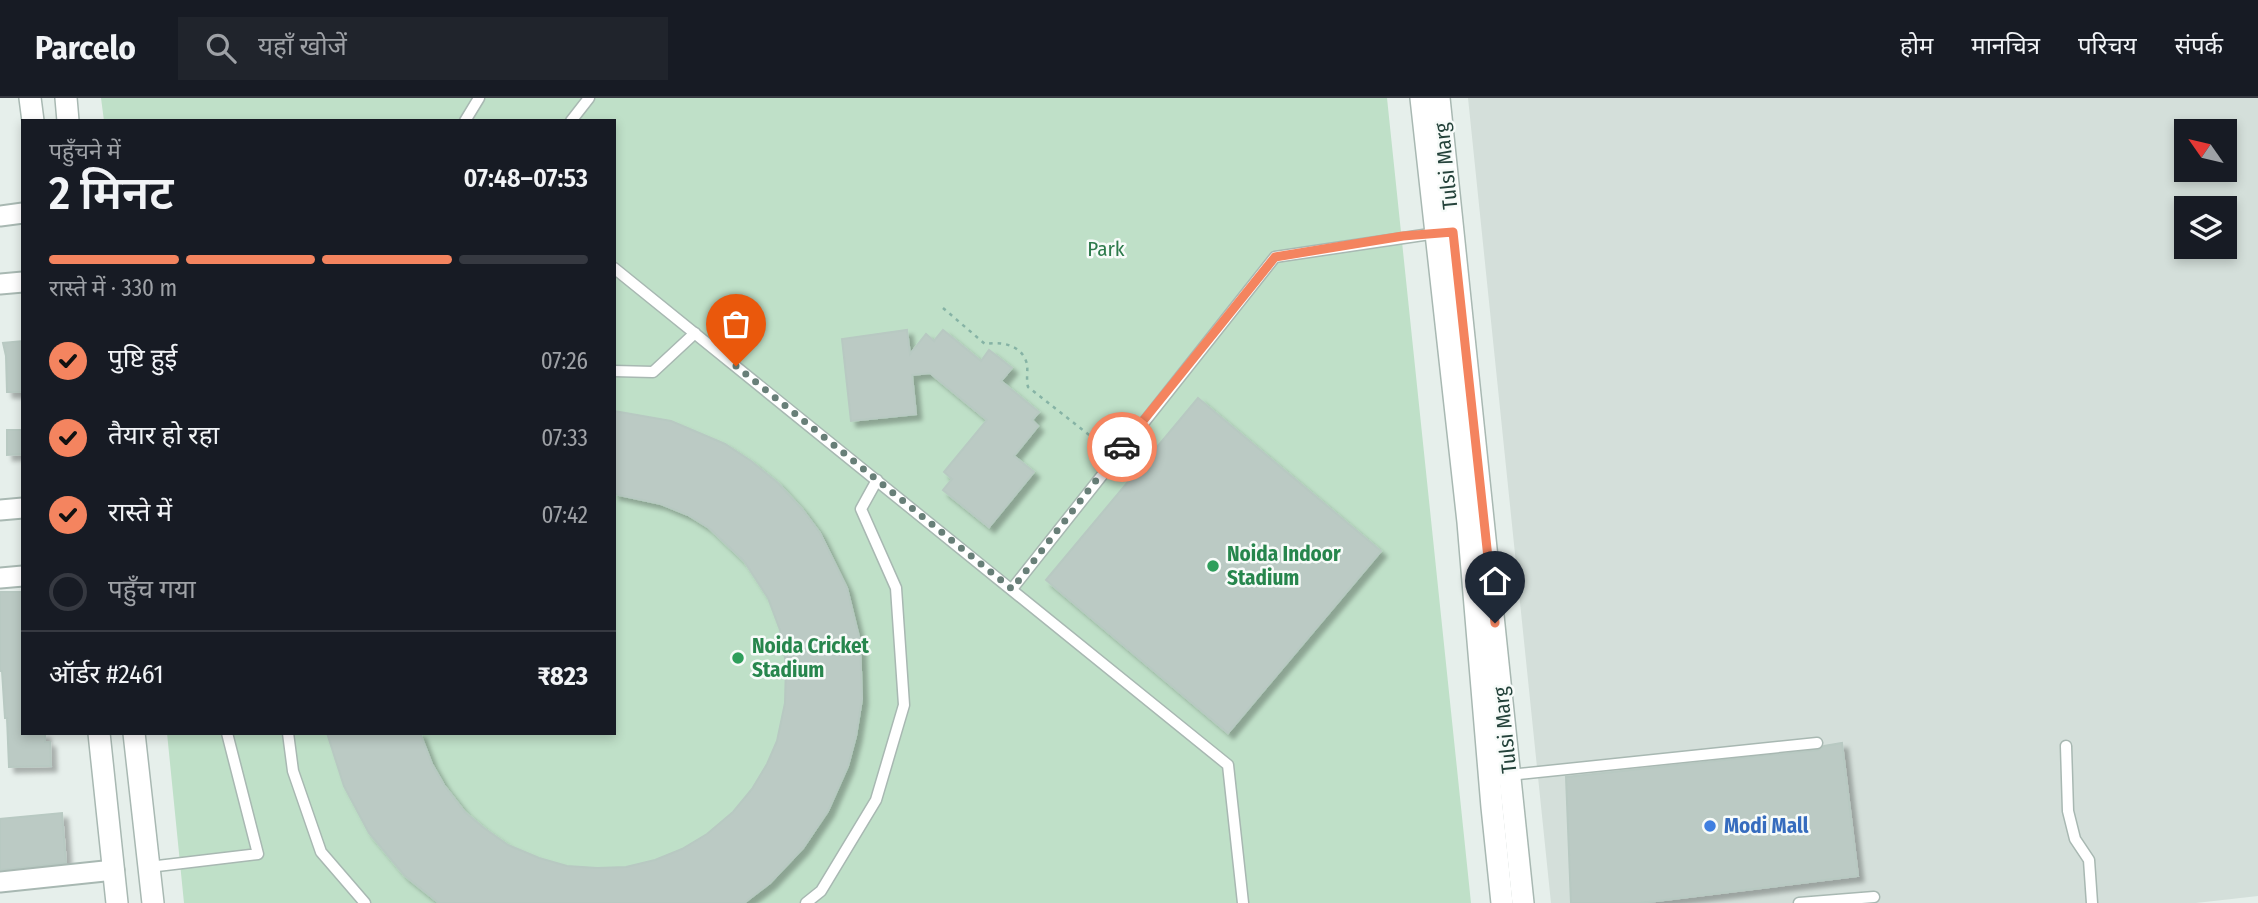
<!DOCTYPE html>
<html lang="hi">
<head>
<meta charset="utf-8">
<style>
  :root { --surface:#171b24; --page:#20242c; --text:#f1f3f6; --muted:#9ea1a6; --line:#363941; --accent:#f4845f }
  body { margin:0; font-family:"Fira Sans Condensed","Noto Sans Devanagari",sans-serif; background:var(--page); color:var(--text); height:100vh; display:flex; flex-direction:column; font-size:26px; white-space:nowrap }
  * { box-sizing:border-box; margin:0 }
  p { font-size:23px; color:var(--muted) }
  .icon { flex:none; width:38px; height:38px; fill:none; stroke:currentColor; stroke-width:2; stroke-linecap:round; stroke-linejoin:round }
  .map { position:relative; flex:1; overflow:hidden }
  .details { position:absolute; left:21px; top:21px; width:595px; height:616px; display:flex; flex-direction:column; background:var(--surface); border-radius:0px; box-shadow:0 4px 10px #0003 }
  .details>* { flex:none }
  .needle { width:46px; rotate:304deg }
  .controls { position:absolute; left:2174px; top:21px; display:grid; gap:14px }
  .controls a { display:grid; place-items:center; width:63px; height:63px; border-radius:0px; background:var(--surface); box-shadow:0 4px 10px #0003; font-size:35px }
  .pin { position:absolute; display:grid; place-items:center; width:60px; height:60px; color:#fff; margin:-72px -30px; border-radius:50% 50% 50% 0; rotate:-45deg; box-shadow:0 0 7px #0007 }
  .pin .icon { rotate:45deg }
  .courier { position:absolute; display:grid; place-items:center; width:70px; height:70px; margin:-35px; border:5px solid #f4845f; border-radius:50%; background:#fff; color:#222; box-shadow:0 2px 9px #0007 }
  .headline em { font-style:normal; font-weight:600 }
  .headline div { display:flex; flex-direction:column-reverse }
  .headline { display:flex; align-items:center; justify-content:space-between; height:119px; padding:0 28px }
  h1 { font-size:46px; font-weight:600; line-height:52px }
  .bar { display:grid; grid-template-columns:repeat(4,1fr); gap:10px 7px; align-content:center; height:84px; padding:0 28px }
  .bar i { height:9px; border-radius:5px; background:var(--line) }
  .bar .selected { background:var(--accent) }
  .bar p { grid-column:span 4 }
  .line { display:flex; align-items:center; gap:18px; padding:0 28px; border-top:2px solid var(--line) }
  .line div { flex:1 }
  ol { padding:0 28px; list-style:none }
  li { display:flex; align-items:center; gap:21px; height:77px }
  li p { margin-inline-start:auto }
  li .icon { padding:7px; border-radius:50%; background:var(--accent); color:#111; stroke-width:4 }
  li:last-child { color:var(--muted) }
  li i { width:38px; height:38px; border:4px solid var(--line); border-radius:50% }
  header { display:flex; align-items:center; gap:42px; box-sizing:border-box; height:98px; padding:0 35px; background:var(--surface); border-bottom:2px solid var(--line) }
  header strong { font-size:33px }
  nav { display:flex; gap:38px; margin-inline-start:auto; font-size:24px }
  .search { width:490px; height:63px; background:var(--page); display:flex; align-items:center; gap:18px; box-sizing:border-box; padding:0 24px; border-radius:0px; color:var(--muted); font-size:26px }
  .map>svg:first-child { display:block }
</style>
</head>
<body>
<header>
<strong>Parcelo</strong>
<div class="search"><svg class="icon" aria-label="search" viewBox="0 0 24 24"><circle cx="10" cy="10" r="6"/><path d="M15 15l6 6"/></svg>यहाँ खोजें</div>
<nav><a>होम</a><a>मानचित्र</a><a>परिचय</a><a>संपर्क</a></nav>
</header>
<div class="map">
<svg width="2258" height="805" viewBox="0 0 2258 805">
  <defs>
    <filter id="shadow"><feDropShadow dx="5.5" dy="5.5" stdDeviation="2" flood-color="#0004"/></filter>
  </defs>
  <rect width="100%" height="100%" fill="#e6efeb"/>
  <!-- built -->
  <path fill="#d4dfda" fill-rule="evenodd" d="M1468,0H2258V798L2196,805H1551ZM2186,33H2224V72H2186ZM2186,110H2224V149H2186Z"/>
  <!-- green -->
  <polygon fill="#bfe0c8" points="101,0 1387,0 1471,805 184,805 167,635 614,635 614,23 104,23"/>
  <!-- building -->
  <g fill="#bbcac4" stroke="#b8c9c2" stroke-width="2" filter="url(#shadow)">
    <polygon points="907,232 910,256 926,236 934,243 943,232 981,263 989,252 1012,270 1001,283 1039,314 1032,322 1038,328 1014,358 1034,374 989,429 943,392 952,381 944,374 987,322 930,275 912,277 916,316 851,323 842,241"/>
    <polygon points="23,243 23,294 7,294 6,258 3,245"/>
    <polygon points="1198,300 1381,453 1228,635 1046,482"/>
    <polygon points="614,313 671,323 725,346 751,363 778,385 802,411 820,435 847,490 860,543 862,601 856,638 848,668 828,713 803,750 770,785 744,805 439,805 404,777 369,735 344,688 327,635 420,635 432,666 444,687 465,714 484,730 508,747 539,760 567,768 597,770 626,769 655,762 682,751 707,736 733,714 752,691 767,666 777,643 785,605 786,566 780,532 768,500 744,463 709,430 688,417 661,406 614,396"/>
    <polygon points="7,332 23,332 23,356 7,357"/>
    <polygon points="0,494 23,494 23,635 45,635 45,644 50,644 51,668 9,669 7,620 5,620 2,573 0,573"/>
    <polygon points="1842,645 1858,778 1640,805 1571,805 1566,679 1818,652 1824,648"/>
    <polygon points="62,715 66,765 0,772 0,721"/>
  </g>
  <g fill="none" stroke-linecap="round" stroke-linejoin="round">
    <!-- service casing -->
    <g stroke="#a8b8b2" stroke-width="13">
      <g id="service">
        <polyline points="465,23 479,0"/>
        <polyline points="571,23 589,0"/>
        <polyline points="614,170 1228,667 1243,805"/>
        <polyline points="614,273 653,274 695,235"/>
        <polyline points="1012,491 1275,159 1437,135"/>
        <polyline points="288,635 293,673 321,754 365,805"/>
        <polyline points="2066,648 2068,713 2075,741 2089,762 2092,805"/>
        <polyline points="1510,677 1817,645"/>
        <polyline points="149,769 258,756 227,635"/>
        <polyline points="806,805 821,793 876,702 904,607 896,490 861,411 877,382"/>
        <polyline points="1799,805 1874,799"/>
      </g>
    </g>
    <!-- minor casing -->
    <g stroke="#a8b8b2" stroke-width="23">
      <g id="minor">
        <polyline points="0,118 23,115"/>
        <polyline points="0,186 23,184"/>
        <polyline points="0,412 23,410"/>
        <polyline points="0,480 23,478"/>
        <polyline points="0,784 114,772"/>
      </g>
    </g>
    <!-- tertiary casing -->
    <g stroke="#a8b8b2" stroke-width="24">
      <g id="tertiary">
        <polyline points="30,0 33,23"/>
        <polyline points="66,0 68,23"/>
        <polyline points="1421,0 1468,424 1492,709 1502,805"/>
        <polyline points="1439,0 1523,805"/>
        <polyline points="99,635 117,805"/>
        <polyline points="134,635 153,805"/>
      </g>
    </g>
    <!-- path -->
    <path stroke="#86b3a5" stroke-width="2.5" stroke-dasharray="3.5 5" stroke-linecap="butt" d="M943,210L985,246C1002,243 1022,247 1027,266C1028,273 1026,281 1028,289L1107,351"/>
    <!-- service -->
    <use href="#service" stroke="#fff" stroke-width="10"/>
    <!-- minor -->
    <use href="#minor" stroke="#fff" stroke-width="19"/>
    <!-- tertiary -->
    <use href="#tertiary" stroke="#fff" stroke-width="21"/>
  </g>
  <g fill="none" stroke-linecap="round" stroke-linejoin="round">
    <!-- done -->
    <polyline stroke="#687f78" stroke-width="7" stroke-dasharray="0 12.6" points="736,268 1012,491 1122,349"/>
    <!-- route -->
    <polyline stroke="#f4845f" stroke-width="9" points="1122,349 1275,159 1403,138 1453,134 1495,525"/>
  </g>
  <!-- markers -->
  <g fill="#2e9e5b" stroke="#f7fbf9" stroke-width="2.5">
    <circle cx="1213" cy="468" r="7"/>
    <circle cx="738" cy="560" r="7"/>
  </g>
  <circle fill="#3f7fe0" stroke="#f7fbf9" stroke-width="2.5" cx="1710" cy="728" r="7"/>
  <g text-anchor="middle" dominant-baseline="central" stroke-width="5" stroke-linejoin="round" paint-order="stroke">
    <!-- street labels -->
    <g font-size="21" fill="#24423a" stroke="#f7fbf9">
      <text transform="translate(1446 68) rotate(-96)">Tulsi Marg</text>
      <text transform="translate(1505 632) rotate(-96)">Tulsi Marg</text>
    </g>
    <!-- park labels -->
    <g font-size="21" fill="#2d7a4b" stroke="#f7fbf9">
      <text x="1106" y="151">Park</text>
    </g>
    <!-- leisure labels -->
    <g font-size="21" font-weight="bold" fill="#27864d" stroke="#f7fbf9" text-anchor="start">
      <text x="1227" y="456">Noida Indoor<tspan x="1227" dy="24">Stadium</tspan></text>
      <text x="752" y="548">Noida Cricket<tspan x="752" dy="24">Stadium</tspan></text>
    </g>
    <!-- shop labels -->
    <g font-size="21" font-weight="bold" fill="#366cbe" stroke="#f7fbf9" text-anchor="start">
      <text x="1724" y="728">Modi Mall</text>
    </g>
  </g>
</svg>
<div class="controls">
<a><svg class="needle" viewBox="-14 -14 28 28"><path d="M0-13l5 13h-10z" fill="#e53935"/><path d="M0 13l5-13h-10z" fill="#9ea1a6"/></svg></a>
<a><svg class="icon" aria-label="layers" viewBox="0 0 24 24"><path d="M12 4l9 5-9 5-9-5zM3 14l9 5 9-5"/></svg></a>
</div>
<div class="pin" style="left:736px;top:268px;background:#ea580c"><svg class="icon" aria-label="bag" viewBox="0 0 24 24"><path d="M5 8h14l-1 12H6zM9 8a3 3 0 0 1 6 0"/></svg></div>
<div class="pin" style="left:1495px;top:525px;background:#1f2937"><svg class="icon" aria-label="home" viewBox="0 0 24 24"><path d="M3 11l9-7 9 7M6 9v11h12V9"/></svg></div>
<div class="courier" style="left:1122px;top:349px"><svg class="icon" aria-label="car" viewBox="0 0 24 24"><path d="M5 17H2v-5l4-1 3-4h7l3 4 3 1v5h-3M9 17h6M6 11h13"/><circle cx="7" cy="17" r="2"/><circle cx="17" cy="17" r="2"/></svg></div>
<section class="details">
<div class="headline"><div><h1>2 मिनट</h1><p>पहुँचने में</p></div><em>07:48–07:53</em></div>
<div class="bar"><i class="selected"></i><i class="selected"></i><i class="selected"></i><i></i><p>रास्ते में · 330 m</p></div>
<ol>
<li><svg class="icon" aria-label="check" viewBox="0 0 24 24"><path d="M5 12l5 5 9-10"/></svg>पुष्टि हुई<p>07:26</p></li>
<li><svg class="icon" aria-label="check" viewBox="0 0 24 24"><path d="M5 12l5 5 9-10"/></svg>तैयार हो रहा<p>07:33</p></li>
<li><svg class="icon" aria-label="check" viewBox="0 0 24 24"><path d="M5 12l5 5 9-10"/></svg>रास्ते में<p>07:42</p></li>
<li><i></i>पहुँच गया</li>
</ol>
<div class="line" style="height:91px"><div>ऑर्डर #2461</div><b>₹823</b></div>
</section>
</div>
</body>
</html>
